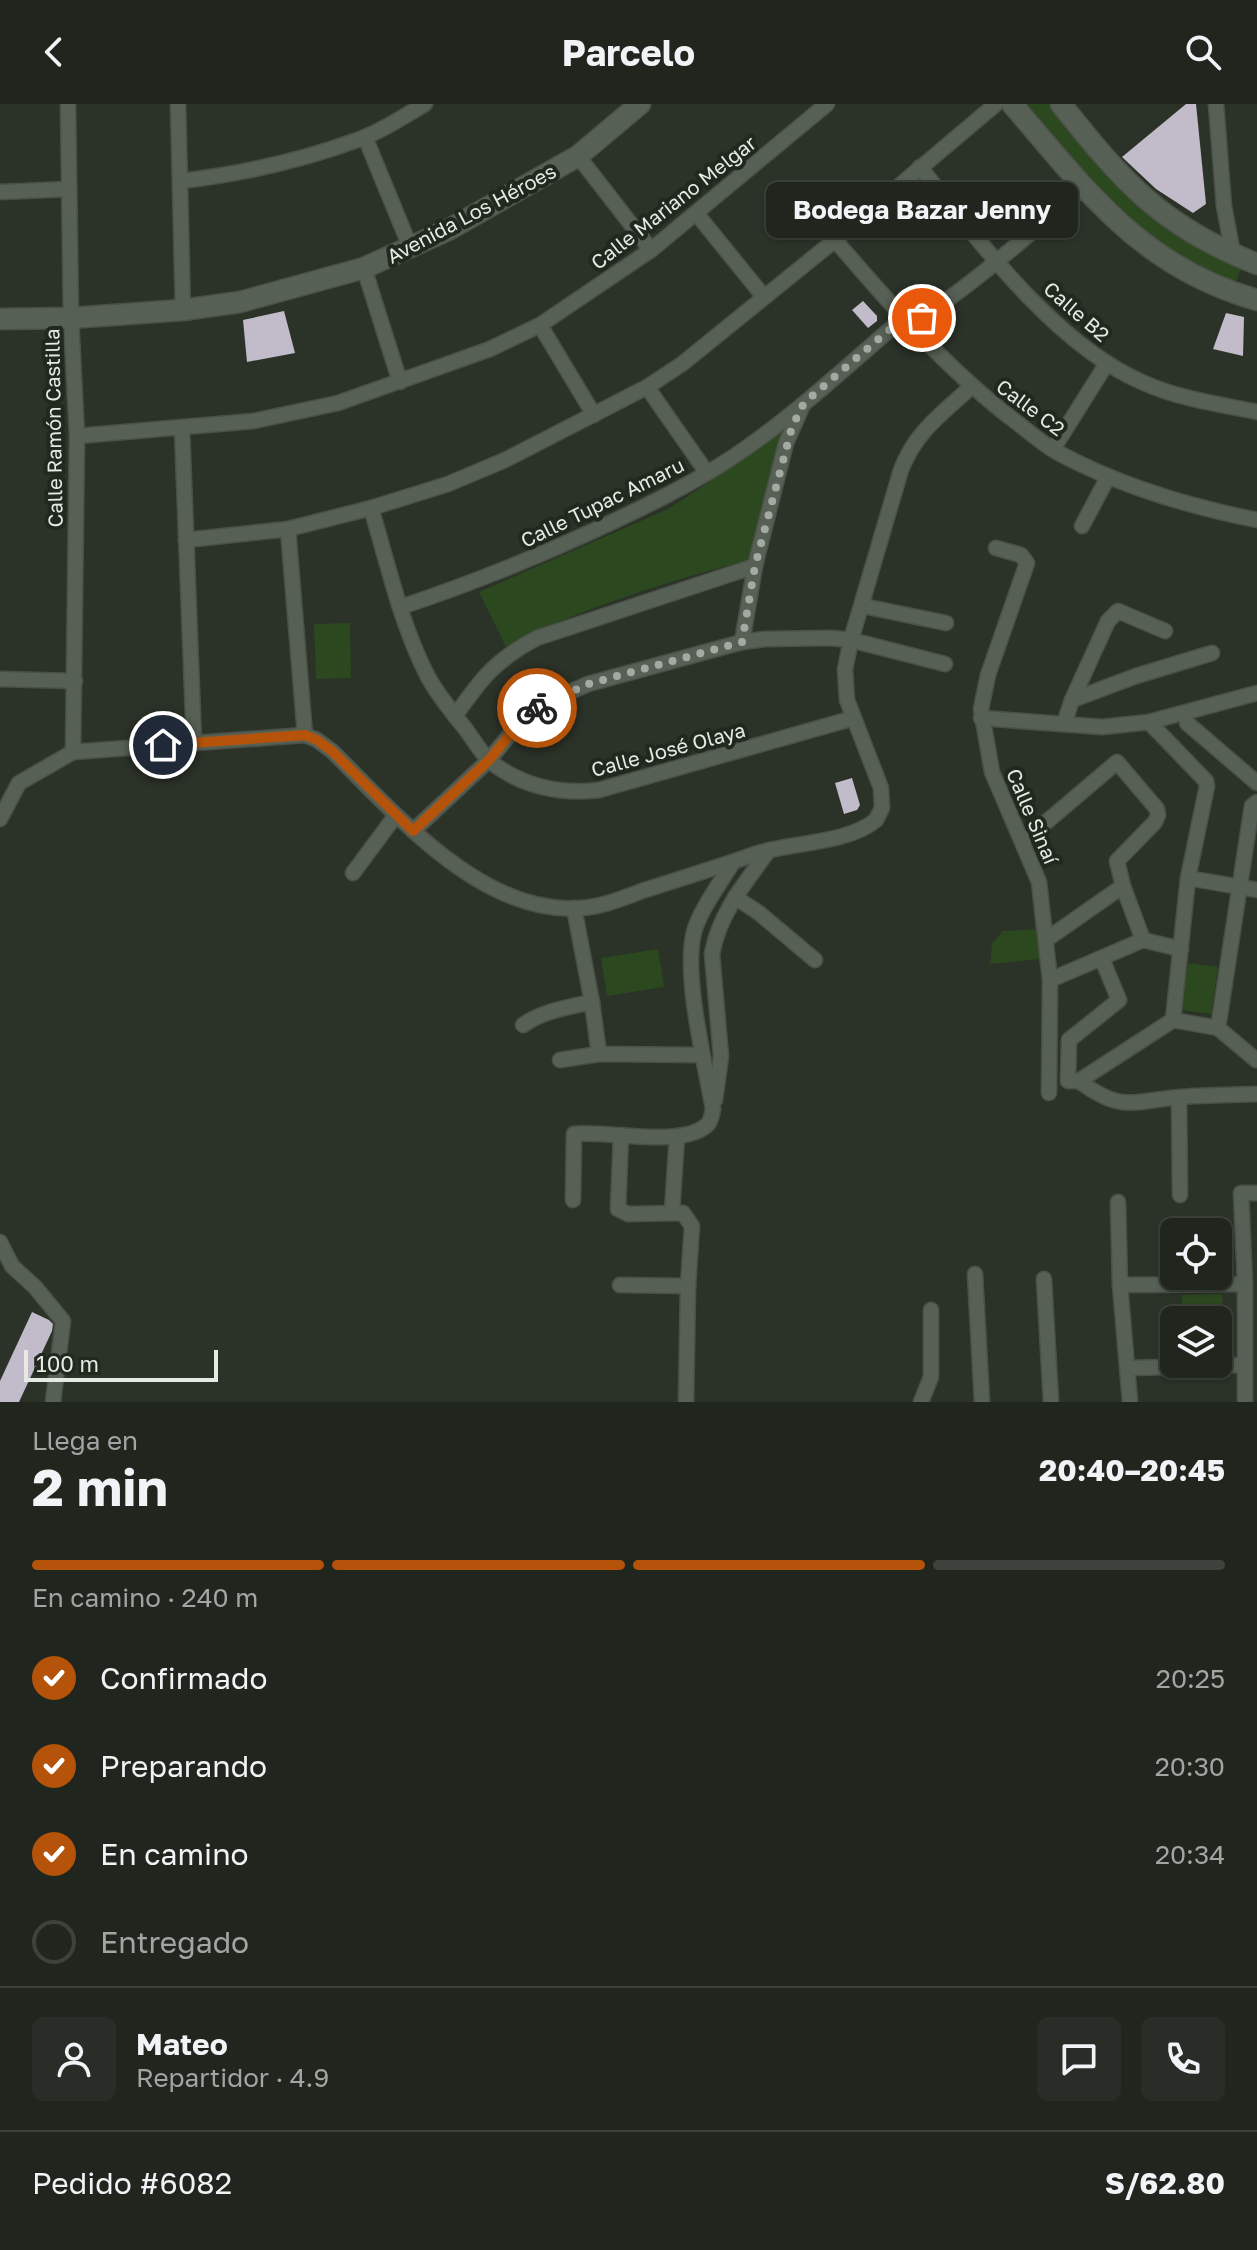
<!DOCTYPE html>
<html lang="es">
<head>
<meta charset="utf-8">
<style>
  :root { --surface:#20261e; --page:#282e27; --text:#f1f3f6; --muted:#a2a5a4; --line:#3d433c; --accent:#b45309 }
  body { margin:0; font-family:"Golos Text",sans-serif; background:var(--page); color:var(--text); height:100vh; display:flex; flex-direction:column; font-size:30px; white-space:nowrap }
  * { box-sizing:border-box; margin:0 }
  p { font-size:26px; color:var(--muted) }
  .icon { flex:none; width:44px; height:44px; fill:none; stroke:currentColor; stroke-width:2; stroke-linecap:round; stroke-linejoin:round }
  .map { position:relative; height:1298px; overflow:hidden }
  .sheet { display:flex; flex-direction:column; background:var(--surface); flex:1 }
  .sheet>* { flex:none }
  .fabs { position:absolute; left:1160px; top:1114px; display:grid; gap:16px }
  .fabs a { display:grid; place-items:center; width:72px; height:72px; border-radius:12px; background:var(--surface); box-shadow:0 2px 6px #0004,0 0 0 2px var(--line); font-size:40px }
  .scale { position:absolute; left:24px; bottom:20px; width:194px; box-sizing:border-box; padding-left:8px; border:4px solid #e5eae3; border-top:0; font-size:22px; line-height:28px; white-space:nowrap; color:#e5eae3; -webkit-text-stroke:6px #21281e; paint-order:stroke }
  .pin { position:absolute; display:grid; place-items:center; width:68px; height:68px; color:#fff; margin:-34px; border:4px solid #fff; border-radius:50%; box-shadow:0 2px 8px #0007 }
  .courier { position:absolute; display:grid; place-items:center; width:80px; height:80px; margin:-40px; border:6px solid #b45309; border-radius:50%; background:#fff; color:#222; box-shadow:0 2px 10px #0007 }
  .bubble { position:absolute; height:56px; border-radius:12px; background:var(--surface); box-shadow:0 2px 6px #0004,0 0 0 2px var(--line); font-size:26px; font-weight:700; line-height:56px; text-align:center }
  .overview em { font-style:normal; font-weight:700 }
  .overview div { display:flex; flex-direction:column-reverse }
  .overview { display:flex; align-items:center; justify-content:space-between; height:136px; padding:0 32px }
  h1 { font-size:52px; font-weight:700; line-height:60px }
  .bar { display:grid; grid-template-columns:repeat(4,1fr); gap:12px 8px; align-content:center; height:96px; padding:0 32px }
  .bar i { height:10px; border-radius:6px; background:var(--line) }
  .bar .current { background:var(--accent) }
  .bar p { grid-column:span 4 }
  .line { display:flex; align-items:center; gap:20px; padding:0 32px; border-top:2px solid var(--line) }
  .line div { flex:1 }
  .round { display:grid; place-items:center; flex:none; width:84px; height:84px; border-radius:12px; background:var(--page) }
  ol { padding:0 32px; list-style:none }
  li { display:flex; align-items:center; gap:24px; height:88px }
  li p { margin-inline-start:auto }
  li .icon { padding:8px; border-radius:50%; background:var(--accent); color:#fff; stroke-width:4 }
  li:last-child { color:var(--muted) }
  li i { width:44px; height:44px; border:4px solid var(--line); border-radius:50% }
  header { display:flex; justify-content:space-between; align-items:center; height:104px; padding:0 32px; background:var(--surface); font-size:36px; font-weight:700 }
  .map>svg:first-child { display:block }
</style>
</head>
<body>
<header><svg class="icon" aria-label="back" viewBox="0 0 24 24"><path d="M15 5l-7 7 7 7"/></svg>Parcelo<svg class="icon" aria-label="search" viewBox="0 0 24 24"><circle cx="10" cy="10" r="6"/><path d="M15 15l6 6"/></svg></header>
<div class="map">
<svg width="1257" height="1298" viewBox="0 0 1257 1298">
  <rect width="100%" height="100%" fill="#2b3228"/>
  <!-- green -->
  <g fill="#2c481f">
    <polygon points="1019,0 1052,0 1112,73 1242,162 1234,183 1134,127"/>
    <path d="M779,325L784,327L748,456C670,477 577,505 506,543L479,488L668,405L761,344Z"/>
    <polygon points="350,519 351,574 316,575 314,520"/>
    <polygon points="1039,825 1040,855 990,860 992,840 1003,827"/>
    <polygon points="658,845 664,883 607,892 601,854"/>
    <polygon points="1188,859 1218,863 1211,910 1181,906"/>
    <polygon points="1222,1190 1224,1246 1218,1247 1218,1216 1182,1216 1182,1191"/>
  </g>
  <!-- building -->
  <g fill="#c2bbca">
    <polygon points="1186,0 1196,0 1206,100 1193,109 1156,85 1122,53"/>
    <polygon points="863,197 877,212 877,217 868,224 852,206"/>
    <polygon points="284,207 295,249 247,258 243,216"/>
    <polygon points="1226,209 1244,213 1243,252 1213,245"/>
    <polygon points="852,674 860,701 857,706 844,710 835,679"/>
    <polygon points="32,1208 49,1216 53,1220 52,1227 19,1298 0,1298 0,1277"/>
  </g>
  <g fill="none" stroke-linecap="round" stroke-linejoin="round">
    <!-- street casing -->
    <g stroke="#4a5047" stroke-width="17">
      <g id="street">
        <polyline points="68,0 71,214 77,332 73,648"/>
        <polyline points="178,0 183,206"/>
        <polyline points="1216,0 1224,102 1233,150"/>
        <polyline points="365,33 411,145"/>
        <polyline points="578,52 651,146"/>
        <path d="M920,63C979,137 1055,241 1144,279C1180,295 1218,300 1257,308"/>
        <path d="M181,77C241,70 303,56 360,35C383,27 404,12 425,0"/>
        <polyline points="0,88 69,85"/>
        <polyline points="696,109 764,193"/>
        <path d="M835,136C890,200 944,262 1011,314C1026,325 1040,338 1055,347C1119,382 1186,402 1257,416"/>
        <polyline points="364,164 400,278"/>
        <polyline points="540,221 594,311"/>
        <path d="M909,222C972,182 1027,132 1084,83"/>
        <polyline points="647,283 707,369"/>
        <polyline points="182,325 194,638"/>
        <polyline points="77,332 254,317 338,299 490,245 540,221 651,146 827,0"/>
        <polyline points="1053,345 1107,259"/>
        <path d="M371,404C388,460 401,521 428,573C438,591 451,607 464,623C472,633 480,648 490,657C520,682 561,691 599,686L854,614"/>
        <polyline points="1082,422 1108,373"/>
        <polyline points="288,425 305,631"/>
        <polyline points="186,436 288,425 371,404 448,380 505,356 647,283 682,260 835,136 996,0"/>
        <polyline points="996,444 1021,451 1027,459 988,571 981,605 992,668 1039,778 1050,876 1049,989"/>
        <polyline points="863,502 946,519"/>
        <path d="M401,503C467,481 530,456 593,427C640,405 689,382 733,353C793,313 847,262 902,215"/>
        <polyline points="742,538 755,462 786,339 802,303"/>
        <polyline points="0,575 75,577"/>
        <polyline points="1072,596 1136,572 1212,549"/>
        <path d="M455,612C481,575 495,556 537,534L755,462"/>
        <polyline points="981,614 1102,623 1149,618 1257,589"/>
        <polyline points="1149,618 1206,677 1207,682 1188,774 1173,916"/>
        <polyline points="1187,619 1257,679"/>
        <polyline points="1064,620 1072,596 1108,517 1118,507 1165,527"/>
        <path d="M0,715L19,679L73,648L305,631L317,636L332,647C396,710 482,812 581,804C603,803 625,793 645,786C682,774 719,763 755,750C791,738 847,740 876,716L882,704L881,684L847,596L845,565L851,536L901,366C915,328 943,309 971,283"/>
        <polyline points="413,727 489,656 521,617 545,599 588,580 742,538 765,535 831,534 851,536 945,560"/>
        <polyline points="1024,737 1117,658 1157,705 1158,711 1155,718 1117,757 1123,782 1143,836"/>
        <polyline points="353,769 396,711"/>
        <polyline points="1188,774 1257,786"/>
        <polyline points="735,793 759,809 815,856"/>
        <polyline points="574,804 592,898 599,950"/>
        <polyline points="1047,835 1123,782"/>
        <polyline points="1102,855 1119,896 1069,936 1068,977 1079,977 1173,916 1218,924 1256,956"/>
        <polyline points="1050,876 1143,836 1181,845"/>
        <path d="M523,921C543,907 568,903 592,898"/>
        <polyline points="1218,924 1252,702 1257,698"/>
        <polyline points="560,956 599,950 702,951"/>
        <path d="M1079,977C1122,1009 1132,997 1181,993C1206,991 1232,991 1257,990"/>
        <polyline points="1179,993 1180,1091"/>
        <path d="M715,996L721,952L712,850C719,809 746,778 769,746"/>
        <polyline points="621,1031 618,1105 628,1110 683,1109 692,1122 688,1182 686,1298"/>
        <path d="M573,1096L574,1030C608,1026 678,1044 706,1022C711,1018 712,1011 713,1005C705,959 683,871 694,828C700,806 721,778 733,758"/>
        <polyline points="1118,1098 1120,1181 1130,1298"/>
        <polyline points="672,1108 677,1032"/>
        <polyline points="0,1138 12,1162 35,1183 63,1217 53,1298"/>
        <polyline points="975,1170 982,1298"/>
        <polyline points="1044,1175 1051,1298"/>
        <polyline points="620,1181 688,1182"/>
        <polyline points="1120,1181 1245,1180"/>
        <polyline points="1129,1264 1245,1261"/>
        <polyline points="921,1298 931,1273 931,1206"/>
        <polyline points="1245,1298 1245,1180 1241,1089 1257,1089"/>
      </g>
    </g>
    <!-- secondary casing -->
    <g stroke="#4a5047" stroke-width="23">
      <g id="secondary">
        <path d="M1012,0C1087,87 1141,163 1257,196"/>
        <path d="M1061,0C1122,77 1162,123 1257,160"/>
        <polyline points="0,215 71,214 183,206 240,198 364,164 448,126 578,52 640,0"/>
      </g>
    </g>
    <!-- street -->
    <use href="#street" stroke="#576054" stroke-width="14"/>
    <!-- secondary -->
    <use href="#secondary" stroke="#576054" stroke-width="20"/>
  </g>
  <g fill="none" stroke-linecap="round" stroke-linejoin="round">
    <!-- done -->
    <polyline stroke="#a4aaa2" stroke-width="8" stroke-dasharray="0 14.4" points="537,604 588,580 742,538 755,462 792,323 804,299 902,215 909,222 922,214"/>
    <!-- route -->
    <polyline stroke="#b45309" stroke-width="10" points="163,641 305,631 317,636 332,647 413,727 489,656 521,617 537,604"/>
  </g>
  <g text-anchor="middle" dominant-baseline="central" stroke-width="8" stroke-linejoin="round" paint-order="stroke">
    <!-- street labels -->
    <g font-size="20" fill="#e5eae3" stroke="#21281e">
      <text transform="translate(673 98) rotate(-38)">Calle Mariano Melgar</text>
      <text transform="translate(471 109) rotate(-28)">Avenida Los Héroes</text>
      <text transform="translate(1077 207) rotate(41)">Calle B2</text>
      <text transform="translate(1031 303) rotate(37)">Calle C2</text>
      <text transform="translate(53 324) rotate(-91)">Calle Ramón Castilla</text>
      <text transform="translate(602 398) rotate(-26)">Calle Tupac Amaru</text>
      <text transform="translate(668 645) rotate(-15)">Calle José Olaya</text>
      <text transform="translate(1033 712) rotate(67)">Calle Sinaí</text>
    </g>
  </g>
</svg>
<div class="fabs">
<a><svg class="icon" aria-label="locate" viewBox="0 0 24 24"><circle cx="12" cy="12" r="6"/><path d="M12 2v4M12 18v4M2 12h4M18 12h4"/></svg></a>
<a><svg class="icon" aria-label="layers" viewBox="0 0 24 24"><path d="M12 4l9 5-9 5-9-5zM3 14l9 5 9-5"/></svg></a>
</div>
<div class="scale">100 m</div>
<div class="pin" style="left:922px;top:214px;background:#ea580c"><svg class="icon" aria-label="bag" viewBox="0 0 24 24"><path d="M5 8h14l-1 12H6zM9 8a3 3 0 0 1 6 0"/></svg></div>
<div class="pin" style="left:163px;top:641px;background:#1f2937"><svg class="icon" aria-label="home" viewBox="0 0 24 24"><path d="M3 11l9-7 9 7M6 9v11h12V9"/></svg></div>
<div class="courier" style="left:537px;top:604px"><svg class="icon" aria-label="bike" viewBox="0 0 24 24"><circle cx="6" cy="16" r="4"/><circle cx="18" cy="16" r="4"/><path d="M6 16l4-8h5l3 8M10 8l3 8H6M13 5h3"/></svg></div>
<div class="bubble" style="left:766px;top:78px;width:312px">Bodega Bazar Jenny</div>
</div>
<section class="sheet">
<div class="overview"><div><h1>2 min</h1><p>Llega en</p></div><em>20:40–20:45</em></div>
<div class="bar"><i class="current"></i><i class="current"></i><i class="current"></i><i></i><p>En camino · 240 m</p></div>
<ol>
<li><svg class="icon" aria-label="check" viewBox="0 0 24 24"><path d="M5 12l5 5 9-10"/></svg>Confirmado<p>20:25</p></li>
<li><svg class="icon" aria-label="check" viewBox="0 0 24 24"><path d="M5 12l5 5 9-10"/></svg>Preparando<p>20:30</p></li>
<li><svg class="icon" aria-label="check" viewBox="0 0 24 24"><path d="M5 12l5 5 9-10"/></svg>En camino<p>20:34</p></li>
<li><i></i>Entregado</li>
</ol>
<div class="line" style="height:144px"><a class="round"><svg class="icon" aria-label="person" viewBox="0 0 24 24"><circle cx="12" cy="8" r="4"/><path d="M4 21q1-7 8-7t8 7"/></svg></a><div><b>Mateo</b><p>Repartidor · 4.9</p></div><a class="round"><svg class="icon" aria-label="chat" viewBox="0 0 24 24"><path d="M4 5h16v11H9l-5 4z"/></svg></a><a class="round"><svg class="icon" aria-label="phone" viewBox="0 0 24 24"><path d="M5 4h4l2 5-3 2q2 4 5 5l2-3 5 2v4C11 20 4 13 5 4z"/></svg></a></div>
<div class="line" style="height:104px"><div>Pedido #6082</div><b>S/62.80</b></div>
</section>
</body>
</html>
